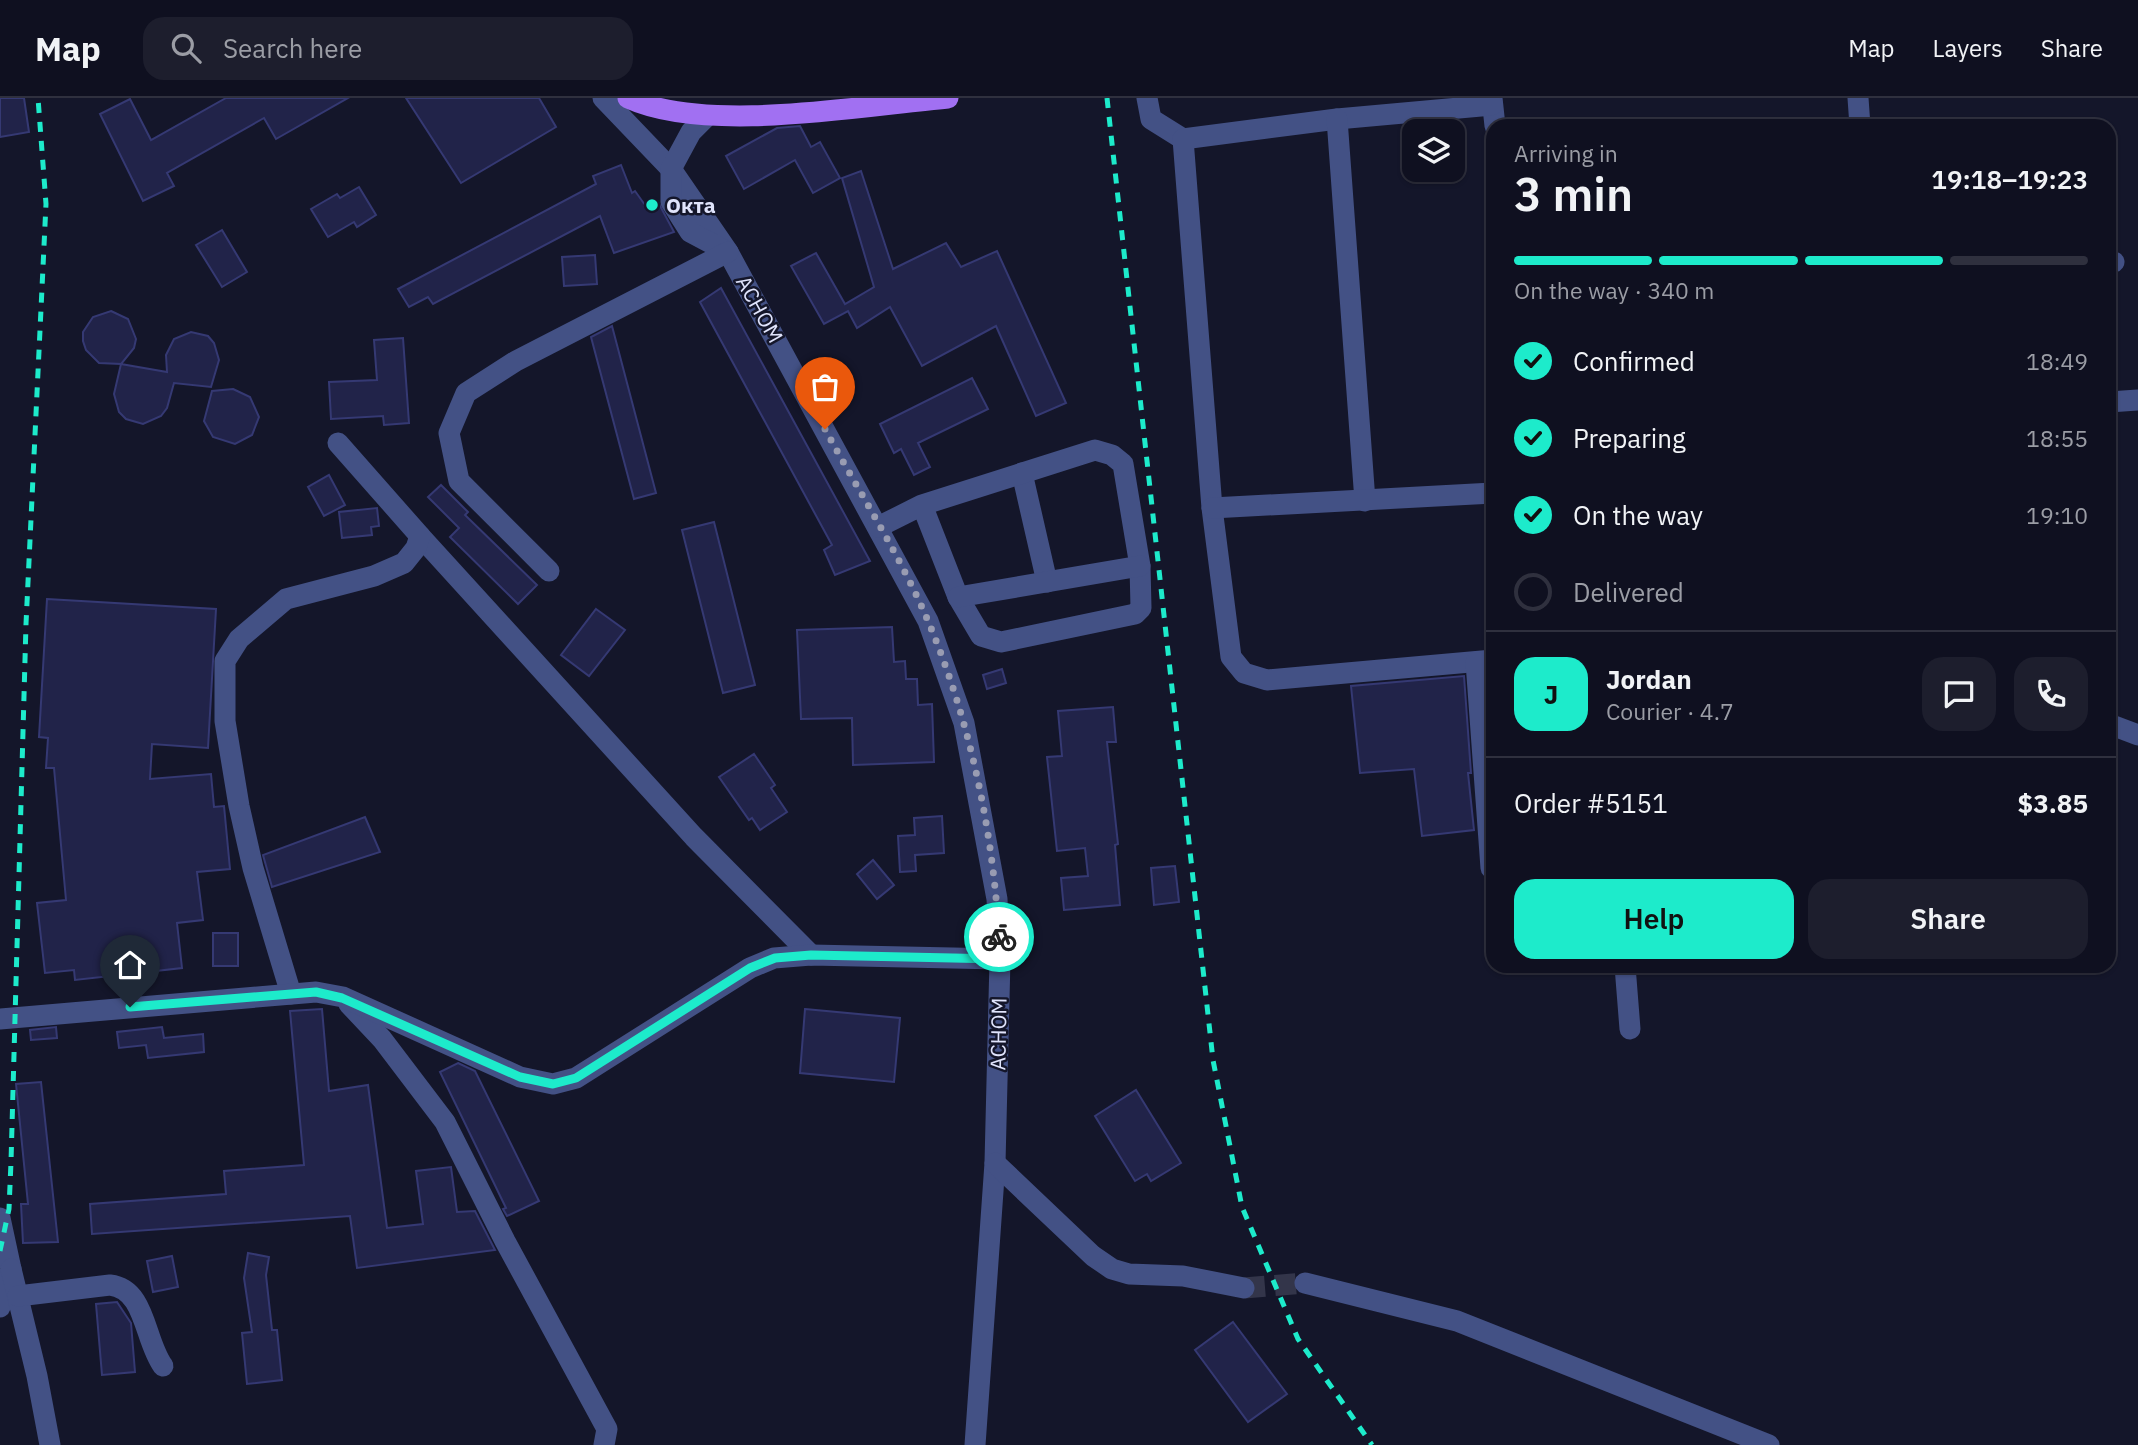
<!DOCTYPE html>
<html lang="en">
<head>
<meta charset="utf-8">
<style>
  :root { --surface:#0f1020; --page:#1d1e2d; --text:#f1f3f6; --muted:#9b9da5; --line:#2f303e; --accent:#1debcb }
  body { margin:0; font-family:"IBM Plex Sans",sans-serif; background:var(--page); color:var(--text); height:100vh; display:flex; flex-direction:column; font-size:26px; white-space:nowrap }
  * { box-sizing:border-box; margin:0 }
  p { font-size:23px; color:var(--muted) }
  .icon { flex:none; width:38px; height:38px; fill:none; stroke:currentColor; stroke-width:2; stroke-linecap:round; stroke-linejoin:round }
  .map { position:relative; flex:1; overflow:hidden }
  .drawer { position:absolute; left:1486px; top:21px; width:630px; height:854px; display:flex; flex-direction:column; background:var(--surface); border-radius:21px; box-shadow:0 2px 5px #0004,0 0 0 2px var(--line) }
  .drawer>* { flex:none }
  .tools { position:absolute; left:1402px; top:21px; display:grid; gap:14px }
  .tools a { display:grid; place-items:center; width:63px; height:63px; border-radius:14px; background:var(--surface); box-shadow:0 2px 5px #0004,0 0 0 2px var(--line); font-size:35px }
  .pin { position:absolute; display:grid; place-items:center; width:60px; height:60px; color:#fff; margin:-72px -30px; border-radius:50% 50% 50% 0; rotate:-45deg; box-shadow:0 0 7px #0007 }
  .pin .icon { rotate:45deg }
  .courier { position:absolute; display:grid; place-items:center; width:70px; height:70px; margin:-35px; border:5px solid #1debcb; border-radius:50%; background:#fff; color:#222; box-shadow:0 2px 9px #0007 }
  .headline em { font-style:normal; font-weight:600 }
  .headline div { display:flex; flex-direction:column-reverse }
  .headline { display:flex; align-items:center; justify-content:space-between; height:119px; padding:0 28px }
  h1 { font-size:46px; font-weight:600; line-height:52px }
  .bar { display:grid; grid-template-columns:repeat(4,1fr); gap:10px 7px; align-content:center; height:84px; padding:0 28px }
  .bar i { height:9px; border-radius:5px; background:var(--line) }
  .bar .active { background:var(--accent) }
  .bar p { grid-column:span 4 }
  .line { display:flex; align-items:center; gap:18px; padding:0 28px; border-top:2px solid var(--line) }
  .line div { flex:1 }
  .round { display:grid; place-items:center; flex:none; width:74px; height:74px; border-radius:21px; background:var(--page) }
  ol { padding:0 28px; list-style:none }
  li { display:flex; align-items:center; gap:21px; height:77px }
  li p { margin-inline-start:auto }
  li .icon { padding:7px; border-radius:50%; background:var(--accent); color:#111; stroke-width:4 }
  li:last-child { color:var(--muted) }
  li i { width:38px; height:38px; border:4px solid var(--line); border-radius:50% }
  .button { display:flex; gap:14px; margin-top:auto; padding:14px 28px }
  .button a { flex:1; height:80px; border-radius:21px; background:var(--accent); color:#111; font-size:28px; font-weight:600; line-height:80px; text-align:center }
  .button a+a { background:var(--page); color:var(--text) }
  header { display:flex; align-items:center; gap:42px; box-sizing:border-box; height:98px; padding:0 35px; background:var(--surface); border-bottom:2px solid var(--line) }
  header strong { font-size:33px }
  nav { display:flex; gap:38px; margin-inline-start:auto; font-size:24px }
  .search { width:490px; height:63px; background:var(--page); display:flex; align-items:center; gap:18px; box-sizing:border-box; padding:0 24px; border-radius:21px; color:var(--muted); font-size:26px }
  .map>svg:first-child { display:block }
</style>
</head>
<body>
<header>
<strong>Map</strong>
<div class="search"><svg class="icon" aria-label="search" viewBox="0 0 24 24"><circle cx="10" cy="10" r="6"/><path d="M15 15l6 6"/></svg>Search here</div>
<nav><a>Map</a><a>Layers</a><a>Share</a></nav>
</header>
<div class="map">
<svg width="2138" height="1347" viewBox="0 0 2138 1347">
  <rect width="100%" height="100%" fill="#14162a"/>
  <!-- building -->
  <g fill="#212349" stroke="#353973" stroke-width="2">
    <polygon points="0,0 24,0 29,34 0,39"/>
    <polygon points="226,0 348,0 276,41 264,20 167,75 174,88 143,103 100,16 130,1 151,42"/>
    <polygon points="406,0 539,0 556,29 461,85"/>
    <polygon points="800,28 811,49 820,44 840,80 813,95 795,62 744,91 726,58 777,30"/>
    <polygon points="621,67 632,95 635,93 645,107 658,104 674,134 614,155 600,118 433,206 428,199 409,209 398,191 596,86 593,78"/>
    <polygon points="861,73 893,171 946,145 961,169 997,153 1066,305 1036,318 996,228 922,268 890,209 857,230 848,213 824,226 791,168 816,155 845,206 874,189 842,80"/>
    <polygon points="359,89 376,117 357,129 354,124 328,139 311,111 337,96 340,100"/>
    <polygon points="222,132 247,174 222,189 196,147"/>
    <polygon points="595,157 597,186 564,188 562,159"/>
    <polygon points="721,190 870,463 835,477 824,452 832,447 700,204"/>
    <polygon points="111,213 128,221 136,241 134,250 121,266 167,274 166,257 174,241 191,234 208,238 214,245 219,262 211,289 174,285 167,310 161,318 143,326 126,321 119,314 114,296 121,266 99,265 86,252 83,243 83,234 93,219"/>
    <polygon points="612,228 656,395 634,401 591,239"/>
    <polygon points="403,240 409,325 384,327 383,318 331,321 329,284 377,282 374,242"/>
    <polygon points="972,280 988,311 918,345 930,369 914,377 901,351 894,355 880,326"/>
    <polygon points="233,291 250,299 259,319 252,337 235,346 213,339 204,323 212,293"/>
    <polygon points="329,377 345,407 324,418 308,389"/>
    <polygon points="441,387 468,414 465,417 537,487 518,506 450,439 459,430 428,399"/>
    <polygon points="377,410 379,428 371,429 372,437 342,440 339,414"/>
    <polygon points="714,424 755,587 723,595 682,432"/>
    <polygon points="47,501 216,511 208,650 152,646 150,681 211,676 214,709 224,708 230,771 197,774 203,822 177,825 182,870 75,882 74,872 45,875 37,805 66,802 54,670 46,670 48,640 39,639"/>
    <polygon points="596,511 625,532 589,578 561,557"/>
    <polygon points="892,529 894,564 905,563 906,581 917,581 918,607 932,606 934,664 853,667 852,620 801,621 797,532"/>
    <polygon points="1002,571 1006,585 987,591 983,577"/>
    <polygon points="1464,578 1471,675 1468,675 1474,732 1422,738 1414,671 1360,675 1351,588"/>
    <polygon points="1113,609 1116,644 1107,644 1118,746 1115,747 1120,807 1064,812 1061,780 1088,778 1085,750 1057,753 1047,659 1062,658 1058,613"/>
    <polygon points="754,656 775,687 771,690 787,714 760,732 752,720 749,722 719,679"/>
    <polygon points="942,718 944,755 915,757 916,773 900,774 898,738 915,737 914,720"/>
    <polygon points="365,719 380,754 272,789 263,757"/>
    <polygon points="873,762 894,787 877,801 857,776"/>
    <polygon points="1175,768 1179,804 1154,807 1151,770"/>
    <rect x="213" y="835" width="25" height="33"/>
    <polygon points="322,911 329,993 368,987 387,1130 423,1126 416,1073 451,1069 457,1114 475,1113 495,1152 357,1170 350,1118 92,1136 90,1106 226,1096 224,1073 304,1067 290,913"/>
    <polygon points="805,911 900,920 894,984 800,975"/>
    <polygon points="56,929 57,940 31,942 30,932"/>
    <polygon points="162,929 164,940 203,936 204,954 148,960 146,947 119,950 117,934"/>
    <polygon points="458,965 475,973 539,1103 507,1118 503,1111 506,1110 440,974"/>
    <polygon points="41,984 58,1144 23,1145 21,1106 28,1106 16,986"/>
    <polygon points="1136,992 1181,1065 1151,1083 1147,1076 1135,1083 1095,1018"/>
    <polygon points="248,1155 269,1159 266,1177 272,1232 277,1232 282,1282 247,1286 242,1235 252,1234 244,1180"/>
    <polygon points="172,1158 178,1189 153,1194 147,1163"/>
    <polygon points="117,1204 131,1225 135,1274 102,1277 96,1206"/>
    <polygon points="1233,1224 1287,1296 1248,1324 1195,1252"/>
  </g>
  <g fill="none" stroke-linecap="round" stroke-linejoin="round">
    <!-- minor-tunnel -->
    <polyline stroke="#33354a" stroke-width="21" stroke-dasharray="21 10" stroke-linecap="butt" points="1244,1190 1305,1185"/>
    <!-- minor -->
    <g stroke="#435185" stroke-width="21">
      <polyline points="603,0 671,71 728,154 928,523 964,625 997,801 1000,861 995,1065 975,1347"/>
      <polyline points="1147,0 1151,21 1183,41"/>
      <polyline points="1492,0 1495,28"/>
      <polyline points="1858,0 1860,28"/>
      <polyline points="1492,7 1337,21 1183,41 1212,410 1231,559 1244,575 1267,582 1493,562"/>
      <polyline points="706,19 691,34 671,71 671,104 690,134 724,152"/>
      <polyline points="1337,21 1365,403"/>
      <polyline points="2109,165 2114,164"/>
      <polyline points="2109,304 2138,302"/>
      <polyline points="1022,375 1047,484"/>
      <polyline points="1212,410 1493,395"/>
      <polyline points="878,429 922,407 1095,352 1112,357 1123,366 1140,468 1141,510 1135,516 1001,544 981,538 958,499 922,407"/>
      <polyline points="420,438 694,739 811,857"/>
      <polyline points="549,473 459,383 449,335 466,295 516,263 728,154"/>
      <polyline points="958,499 1140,468"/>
      <polyline points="1476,564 1491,770"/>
      <polyline points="2109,626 2138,637"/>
      <polyline points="1625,868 1630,931"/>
      <polyline points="291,896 253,770 239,708 225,623 225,563 239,541 286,501 374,478 404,465 416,450 420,438 338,345"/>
      <polyline points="349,906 382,941 445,1024 505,1143 607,1331 604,1347"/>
      <polyline points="0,921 316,894 343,899 520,979 553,986 576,980 750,870 774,860 811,857 1000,861"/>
      <polyline points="995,1065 1093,1158 1112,1171 1129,1176 1183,1178 1244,1190"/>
      <polyline points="0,1120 11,1171 0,1209"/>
      <polyline points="11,1171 37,1278 50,1347"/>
      <polyline points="1305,1185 1457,1223 1769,1347"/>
      <path d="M18,1198L110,1187C146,1191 144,1242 163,1268"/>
    </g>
    <!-- major -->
    <path stroke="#a170f2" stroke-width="21" d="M628,0C706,36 860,8 948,0"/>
    <!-- rail -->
    <g stroke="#1debcb" stroke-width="5" stroke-dasharray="10 9" stroke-linecap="butt">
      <polyline points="1107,0 1213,962 1242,1109 1298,1241 1372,1347"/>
      <polyline points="0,1153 9,1111 11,1064 26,526 46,106 38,0"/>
    </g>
  </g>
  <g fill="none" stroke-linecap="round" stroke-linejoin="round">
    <!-- done -->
    <path stroke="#999cb2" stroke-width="7" stroke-dasharray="0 12.6" d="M825,331C859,394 900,457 928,523C970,622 993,733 999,839"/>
    <!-- route -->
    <polyline stroke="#1debcb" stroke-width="9" points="130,909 316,894 342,900 520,979 553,986 576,980 750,870 775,860 811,857 1000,861 999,839"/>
  </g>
  <!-- markers -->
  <circle fill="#1debcb" stroke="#14162a" stroke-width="2.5" cx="652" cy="107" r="7"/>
  <g text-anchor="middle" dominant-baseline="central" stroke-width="5" stroke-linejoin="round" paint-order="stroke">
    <!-- poi labels -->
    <g font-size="21" font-weight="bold" fill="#e0e4fc" stroke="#14162a" text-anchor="start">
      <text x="666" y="107">Окта</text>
    </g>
    <!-- street labels -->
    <g font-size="21" fill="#e0e4fc" stroke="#14162a">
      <text transform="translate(760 211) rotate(61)">АСНОМ</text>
      <text transform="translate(998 936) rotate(-89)">АСНОМ</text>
    </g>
  </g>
</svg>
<div class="tools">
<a><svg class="icon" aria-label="layers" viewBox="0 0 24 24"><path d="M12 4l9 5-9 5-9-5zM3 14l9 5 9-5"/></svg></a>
</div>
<div class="pin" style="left:825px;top:331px;background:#ea580c"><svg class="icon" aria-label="bag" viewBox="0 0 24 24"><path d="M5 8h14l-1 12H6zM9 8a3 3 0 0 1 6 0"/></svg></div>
<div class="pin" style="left:130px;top:909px;background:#1f2937"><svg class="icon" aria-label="home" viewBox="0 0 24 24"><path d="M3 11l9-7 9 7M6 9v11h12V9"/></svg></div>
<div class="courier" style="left:999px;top:839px"><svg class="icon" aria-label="bike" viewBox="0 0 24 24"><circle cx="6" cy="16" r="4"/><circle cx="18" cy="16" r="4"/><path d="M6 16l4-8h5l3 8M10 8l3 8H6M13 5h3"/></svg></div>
<section class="drawer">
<div class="headline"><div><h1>3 min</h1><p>Arriving in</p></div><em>19:18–19:23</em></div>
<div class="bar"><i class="active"></i><i class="active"></i><i class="active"></i><i></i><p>On the way · 340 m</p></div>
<ol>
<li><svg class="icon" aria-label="check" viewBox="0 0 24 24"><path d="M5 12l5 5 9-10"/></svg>Confirmed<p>18:49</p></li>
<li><svg class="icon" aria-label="check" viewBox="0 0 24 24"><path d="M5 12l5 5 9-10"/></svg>Preparing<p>18:55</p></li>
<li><svg class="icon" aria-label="check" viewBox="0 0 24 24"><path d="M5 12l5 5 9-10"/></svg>On the way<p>19:10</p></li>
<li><i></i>Delivered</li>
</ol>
<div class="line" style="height:126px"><b class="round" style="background:var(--accent);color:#111">J</b><div><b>Jordan</b><p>Courier · 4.7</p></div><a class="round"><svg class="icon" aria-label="chat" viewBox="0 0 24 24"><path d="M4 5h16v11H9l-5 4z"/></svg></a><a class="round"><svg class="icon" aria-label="phone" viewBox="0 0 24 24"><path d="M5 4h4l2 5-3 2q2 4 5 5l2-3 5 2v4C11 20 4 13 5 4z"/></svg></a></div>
<div class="line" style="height:91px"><div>Order #5151</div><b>$3.85</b></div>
<div class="button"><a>Help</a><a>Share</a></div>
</section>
</div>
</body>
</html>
